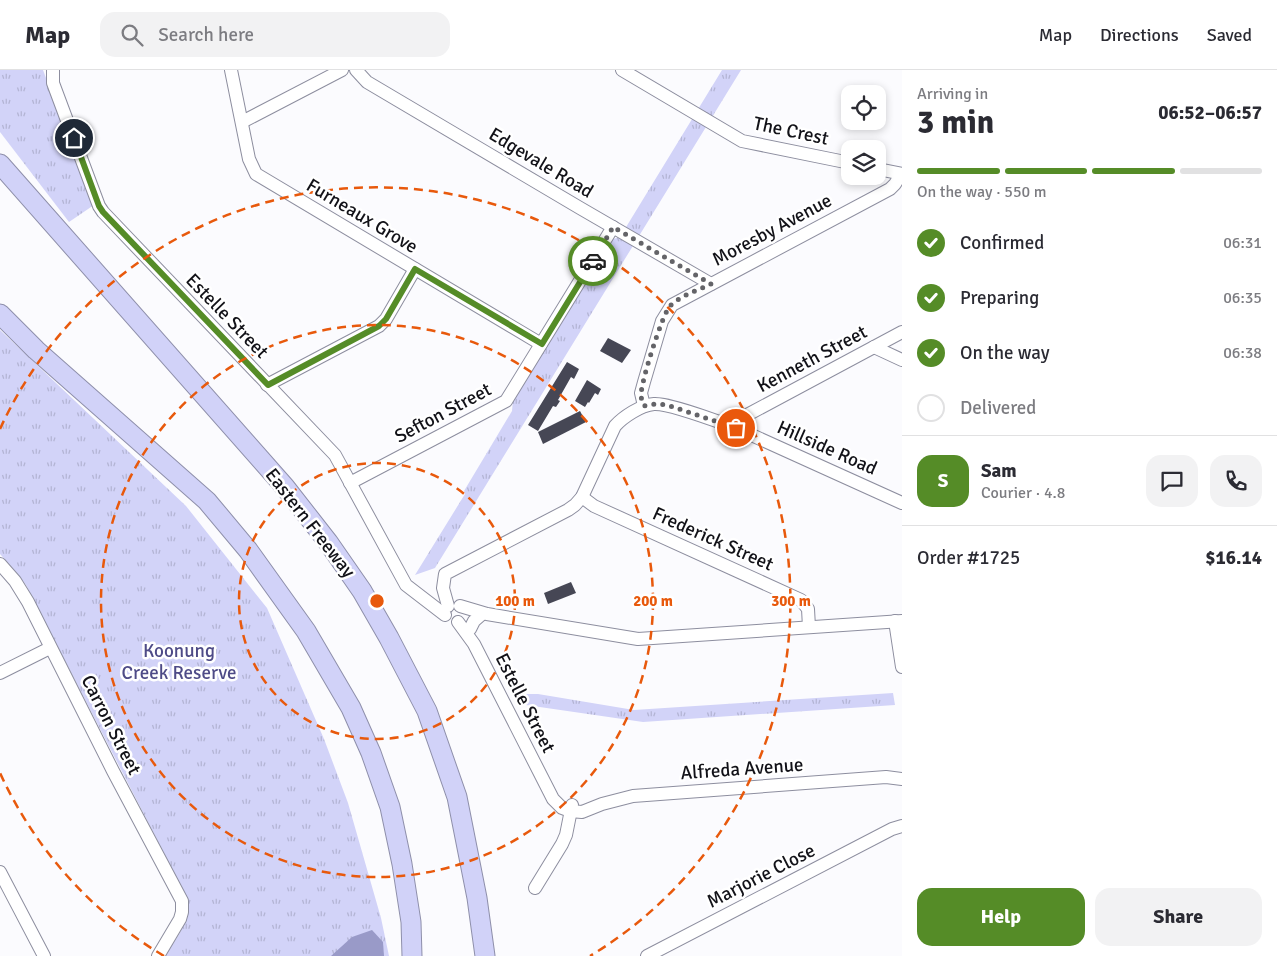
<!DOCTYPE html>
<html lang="en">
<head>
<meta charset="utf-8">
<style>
  :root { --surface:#fff; --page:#f2f2f3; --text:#2b2b33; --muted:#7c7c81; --line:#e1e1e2; --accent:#558c27 }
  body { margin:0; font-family:Signika,sans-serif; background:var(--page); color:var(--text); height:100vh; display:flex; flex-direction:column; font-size:19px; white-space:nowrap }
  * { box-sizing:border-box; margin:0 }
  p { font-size:16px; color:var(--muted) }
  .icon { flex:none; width:28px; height:28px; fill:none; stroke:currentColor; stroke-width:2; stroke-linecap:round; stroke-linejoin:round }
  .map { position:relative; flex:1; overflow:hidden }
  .details { display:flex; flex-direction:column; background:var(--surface); width:375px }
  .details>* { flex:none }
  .buttons { position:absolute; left:841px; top:15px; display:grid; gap:10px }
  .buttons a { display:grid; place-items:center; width:45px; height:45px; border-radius:10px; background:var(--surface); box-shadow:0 2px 8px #0003; font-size:25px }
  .pin { position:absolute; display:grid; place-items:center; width:42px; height:42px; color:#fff; margin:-21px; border:2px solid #fff; border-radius:50%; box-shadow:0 1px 5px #0007 }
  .courier { position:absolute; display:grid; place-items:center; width:50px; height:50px; margin:-25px; border:4px solid #558c27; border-radius:50%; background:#fff; color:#222; box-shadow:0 1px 6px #0007 }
  .head em { font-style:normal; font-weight:700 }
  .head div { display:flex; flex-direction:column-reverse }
  .head { display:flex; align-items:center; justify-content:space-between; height:85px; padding:0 15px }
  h1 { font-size:32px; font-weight:700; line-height:38px }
  .bar { display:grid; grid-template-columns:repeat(4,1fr); gap:8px 5px; align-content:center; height:60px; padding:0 15px }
  .bar i { height:6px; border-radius:4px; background:var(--line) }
  .bar .on { background:var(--accent) }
  .bar p { grid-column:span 4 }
  .line { display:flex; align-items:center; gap:12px; padding:0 15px; border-top:1px solid var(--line) }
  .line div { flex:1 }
  .round { display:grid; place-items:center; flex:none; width:52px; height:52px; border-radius:15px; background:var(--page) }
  ol { padding:0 15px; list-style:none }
  li { display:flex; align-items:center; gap:15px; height:55px }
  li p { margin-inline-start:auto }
  li .icon { padding:5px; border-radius:50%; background:var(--accent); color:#fff; stroke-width:4 }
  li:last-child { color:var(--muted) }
  li i { width:28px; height:28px; border:2px solid var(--line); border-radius:50% }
  .action { display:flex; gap:10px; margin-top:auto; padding:10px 15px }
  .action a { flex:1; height:58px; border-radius:15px; background:var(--accent); color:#fff; font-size:20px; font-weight:700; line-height:58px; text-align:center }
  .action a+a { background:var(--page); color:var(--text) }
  header { display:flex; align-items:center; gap:30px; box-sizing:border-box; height:70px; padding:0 25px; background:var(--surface); border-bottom:1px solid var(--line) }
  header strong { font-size:24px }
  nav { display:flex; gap:28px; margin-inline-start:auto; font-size:18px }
  .search { width:350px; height:45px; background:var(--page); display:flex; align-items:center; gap:12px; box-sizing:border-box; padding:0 18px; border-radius:15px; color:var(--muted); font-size:19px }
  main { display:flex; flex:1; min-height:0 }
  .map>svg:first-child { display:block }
</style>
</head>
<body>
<header>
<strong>Map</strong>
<div class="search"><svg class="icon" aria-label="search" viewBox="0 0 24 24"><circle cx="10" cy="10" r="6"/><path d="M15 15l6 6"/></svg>Search here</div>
<nav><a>Map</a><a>Directions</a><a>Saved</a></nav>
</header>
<main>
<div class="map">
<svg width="902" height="886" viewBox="0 0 902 886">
  <defs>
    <pattern id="park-tufts" width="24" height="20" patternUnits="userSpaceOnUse" patternTransform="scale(1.25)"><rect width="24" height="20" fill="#d2d3f8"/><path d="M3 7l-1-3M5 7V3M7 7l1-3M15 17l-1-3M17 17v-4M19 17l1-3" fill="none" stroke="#b3b4d4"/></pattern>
  </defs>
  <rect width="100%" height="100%" fill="#fbfbfe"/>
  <!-- park -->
  <g fill="url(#park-tufts)">
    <polygon points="0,0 43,0 94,135 69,152 0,62"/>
    <polygon points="722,0 741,0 435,498 415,505 465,424 464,421 512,341 513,330 607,175 613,169 620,167"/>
    <path d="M0,260L186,436L267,538L324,669L348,733L381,848L389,886H165C176,868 194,848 186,826L26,515L17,503L0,484Z"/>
    <polygon points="893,623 895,635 643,652 519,634 513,624 538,624 634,640"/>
  </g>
  <!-- water -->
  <polygon fill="#999ac8" points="372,860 383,872 384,886 331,886 352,867"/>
  <!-- building -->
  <g fill="#464755">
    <polygon points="608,268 631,280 622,293 600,281"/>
    <polygon points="567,292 579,299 574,309 571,307 558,330 560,331 556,337 553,336 538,361 528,355"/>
    <polygon points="587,310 601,319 598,325 595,323 589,333 588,332 585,337 575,331"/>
    <polygon points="580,341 586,352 543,374 538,362"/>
    <polygon points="571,512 576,523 548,534 544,523"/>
  </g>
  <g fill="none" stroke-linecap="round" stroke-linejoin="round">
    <!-- minor casing -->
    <g stroke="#8d8e9f" stroke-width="14">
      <g id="minor">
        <polyline points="53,0 53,13 99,136 103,142 335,385 406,515 445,545"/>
        <polyline points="231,0 249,89 256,104 541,274"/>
        <polyline points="356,0 367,12 580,138 711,214"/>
        <polyline points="622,0 742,71 850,93"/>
        <polyline points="242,52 342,0"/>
        <polyline points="878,99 902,104"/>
        <polyline points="874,277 902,290"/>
        <polyline points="267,315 379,256 386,249 415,199"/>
        <polyline points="644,336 641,323 644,312 662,251 672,235 890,119 895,114 901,104"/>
        <polyline points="736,358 902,433"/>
        <polyline points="350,413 506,331 613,157"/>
        <polyline points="582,427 594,436 801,530 808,539 809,557"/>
        <polyline points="0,494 15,511 28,532 113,701 182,831 182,842 180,849 158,886"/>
        <path d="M448,536L443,518L445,504L568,440L575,435L582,427L615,356C623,347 641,335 654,334C670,333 719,352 736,358L741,350L747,345L902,262"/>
        <polyline points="460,536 487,544 638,569 902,551"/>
        <polyline points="895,551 902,597"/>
        <polyline points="458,552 474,574 553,729 562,738 570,741 582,742 602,734 633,726 886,707 902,709"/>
        <polyline points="470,559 474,551 482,544"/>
        <polyline points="0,603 50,578"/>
        <polyline points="0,802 44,886"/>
        <polyline points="535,818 562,774 566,765 572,735"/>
        <polyline points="647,886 892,759 902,756"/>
      </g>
    </g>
    <!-- highway casing -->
    <g stroke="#8e8faa" stroke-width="21">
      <g id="highway">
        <polyline points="0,94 285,417 328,472 362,521 389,568 427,641 457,727 477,828 485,886"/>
        <polyline points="0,244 36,280 207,431 248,480 306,561 351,638 371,683 390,737 402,794 411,852 412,886"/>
      </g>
    </g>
    <!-- minor -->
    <use href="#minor" stroke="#fff" stroke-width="12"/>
    <!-- highway -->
    <use href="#highway" stroke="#d1d2f8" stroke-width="19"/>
  </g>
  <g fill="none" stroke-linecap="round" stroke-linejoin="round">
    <!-- done -->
    <path stroke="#646468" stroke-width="5" stroke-dasharray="0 9" d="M593,191L613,157L711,214C698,220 680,226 670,236C662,245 641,312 641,325C641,329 643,333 644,336L656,334L667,335L736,358"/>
    <!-- route -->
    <polyline stroke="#558c27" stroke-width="6" points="74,68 99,136 103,142 268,315 379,256 386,249 415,199 542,274 593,191"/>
  </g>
  <!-- distance rings -->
  <g fill="none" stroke="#e8590c" stroke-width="2.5" stroke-dasharray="9 6">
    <circle cx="377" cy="531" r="138"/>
    <circle cx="377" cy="531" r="276"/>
    <path d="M164 886A414 414 0 0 1 0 703M0 359A414 414 0 1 1 590 886"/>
  </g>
  <g text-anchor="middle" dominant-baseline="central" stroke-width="5" stroke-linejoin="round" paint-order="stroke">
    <!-- street labels -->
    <g font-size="19" fill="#121218" stroke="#fff">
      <text transform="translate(791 61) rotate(12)">The Crest</text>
      <text transform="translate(541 93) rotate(31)">Edgevale Road</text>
      <text transform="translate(362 146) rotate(31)">Furneaux Grove</text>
      <text transform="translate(772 160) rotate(-28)">Moresby Avenue</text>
      <text transform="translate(227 246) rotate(46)">Estelle Street</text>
      <text transform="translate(812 289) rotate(-28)">Kenneth Street</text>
      <text transform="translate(443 343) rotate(-28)">Sefton Street</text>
      <text transform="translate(827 378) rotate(24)">Hillside Road</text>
      <text transform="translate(310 453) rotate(52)">Eastern Freeway</text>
      <text transform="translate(713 469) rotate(24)">Frederick Street</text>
      <text transform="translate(525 633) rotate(63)">Estelle Street</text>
      <text transform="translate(111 655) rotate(63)">Carron Street</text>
      <text transform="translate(742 699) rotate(-4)">Alfreda Avenue</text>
      <text transform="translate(761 806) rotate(-27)">Marjorie Close</text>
    </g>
    <!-- park labels -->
    <g font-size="19" fill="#4e4b87" stroke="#fff">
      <text x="179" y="581">Koonung<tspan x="179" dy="22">Creek Reserve</tspan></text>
    </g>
  </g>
  <circle cx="377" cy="531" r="8" fill="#e8590c" stroke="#fff" stroke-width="2.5"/>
  <g font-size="15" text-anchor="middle" font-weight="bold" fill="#e8590c" stroke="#fff" stroke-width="5" stroke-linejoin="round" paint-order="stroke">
    <text x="515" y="536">100 m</text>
    <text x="653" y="536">200 m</text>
    <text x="791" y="536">300 m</text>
  </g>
</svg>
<div class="buttons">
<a><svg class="icon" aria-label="locate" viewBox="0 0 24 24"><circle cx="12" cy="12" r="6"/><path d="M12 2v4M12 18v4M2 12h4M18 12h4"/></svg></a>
<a><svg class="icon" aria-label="layers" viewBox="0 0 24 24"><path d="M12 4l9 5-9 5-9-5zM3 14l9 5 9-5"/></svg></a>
</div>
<div class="pin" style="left:736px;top:358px;background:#ea580c"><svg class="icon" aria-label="bag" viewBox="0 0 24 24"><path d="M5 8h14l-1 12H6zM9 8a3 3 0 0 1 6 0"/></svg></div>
<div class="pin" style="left:74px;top:68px;background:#1f2937"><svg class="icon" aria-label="home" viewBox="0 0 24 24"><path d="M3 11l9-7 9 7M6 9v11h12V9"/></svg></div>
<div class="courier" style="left:593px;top:191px"><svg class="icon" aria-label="car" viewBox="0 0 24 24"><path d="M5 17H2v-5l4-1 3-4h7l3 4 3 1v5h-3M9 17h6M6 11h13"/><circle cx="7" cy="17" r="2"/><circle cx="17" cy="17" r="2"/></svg></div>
</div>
<section class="details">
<div class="head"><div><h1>3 min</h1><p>Arriving in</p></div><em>06:52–06:57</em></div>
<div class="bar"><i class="on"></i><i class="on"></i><i class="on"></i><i></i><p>On the way · 550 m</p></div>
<ol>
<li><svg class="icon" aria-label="check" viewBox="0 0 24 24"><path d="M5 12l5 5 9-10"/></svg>Confirmed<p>06:31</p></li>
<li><svg class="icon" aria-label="check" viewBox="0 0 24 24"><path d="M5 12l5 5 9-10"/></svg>Preparing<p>06:35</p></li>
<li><svg class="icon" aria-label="check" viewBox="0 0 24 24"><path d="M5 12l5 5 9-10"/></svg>On the way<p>06:38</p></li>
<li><i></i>Delivered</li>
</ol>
<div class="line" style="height:90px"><b class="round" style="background:var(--accent);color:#fff">S</b><div><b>Sam</b><p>Courier · 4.8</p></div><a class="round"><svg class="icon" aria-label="chat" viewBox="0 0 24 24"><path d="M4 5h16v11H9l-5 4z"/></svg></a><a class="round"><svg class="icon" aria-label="phone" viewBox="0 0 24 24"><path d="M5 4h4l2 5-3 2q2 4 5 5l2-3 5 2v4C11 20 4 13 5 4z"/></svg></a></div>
<div class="line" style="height:65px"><div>Order #1725</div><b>$16.14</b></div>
<div class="action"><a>Help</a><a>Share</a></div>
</section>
</main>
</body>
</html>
